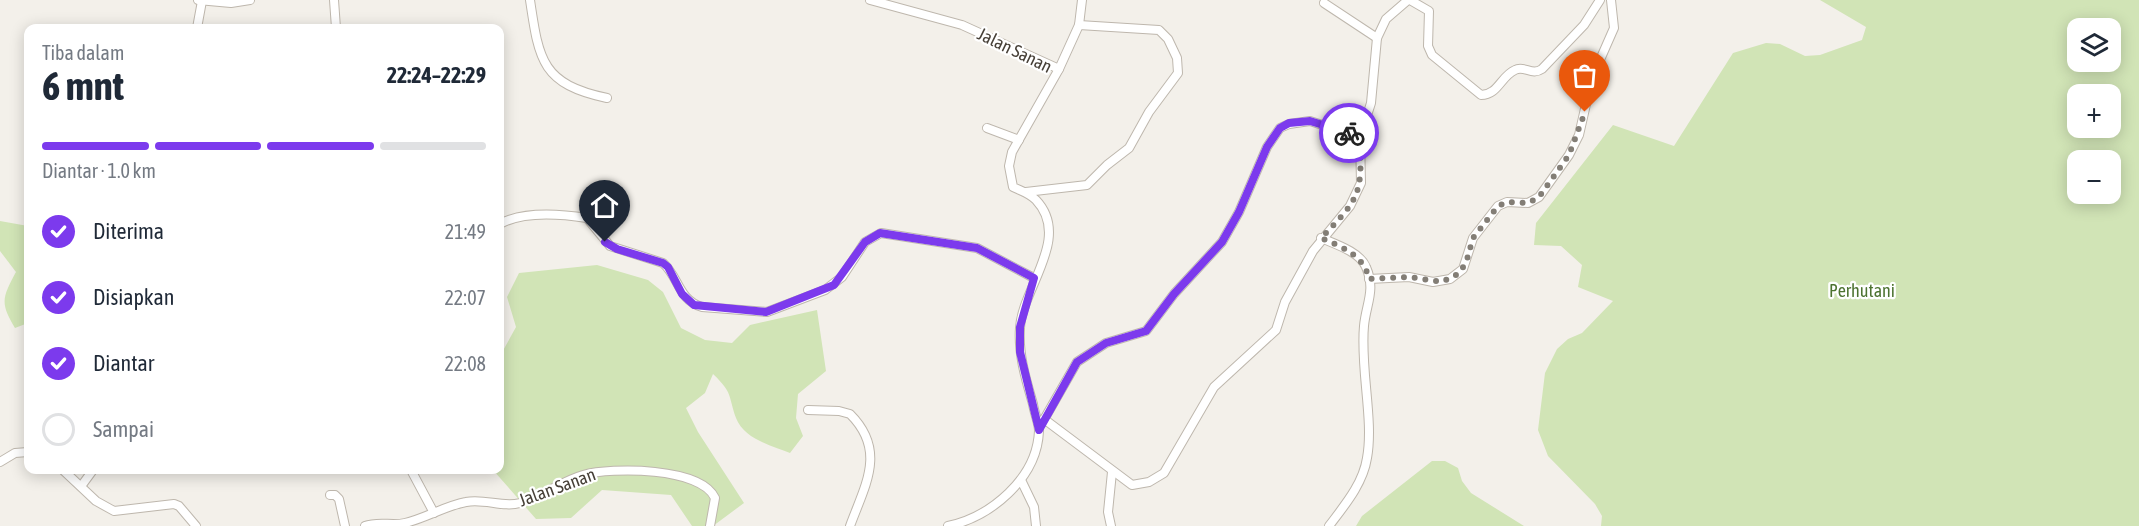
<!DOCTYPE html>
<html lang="id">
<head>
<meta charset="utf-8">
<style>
  :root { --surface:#fff; --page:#f2f2f3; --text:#1f2937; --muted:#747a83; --line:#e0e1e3; --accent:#7c3aed }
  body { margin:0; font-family:"Asap Condensed",sans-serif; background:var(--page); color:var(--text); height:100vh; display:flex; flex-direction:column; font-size:22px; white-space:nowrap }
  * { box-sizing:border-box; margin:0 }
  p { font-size:20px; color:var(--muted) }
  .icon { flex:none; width:33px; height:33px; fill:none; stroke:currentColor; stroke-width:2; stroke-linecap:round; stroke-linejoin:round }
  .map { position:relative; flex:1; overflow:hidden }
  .sheet { position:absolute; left:24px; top:24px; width:480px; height:450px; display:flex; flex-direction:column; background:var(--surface); border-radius:12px; box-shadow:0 3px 15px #0003 }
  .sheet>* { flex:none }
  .fabs { position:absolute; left:2067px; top:18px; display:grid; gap:12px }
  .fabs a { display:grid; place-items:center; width:54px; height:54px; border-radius:12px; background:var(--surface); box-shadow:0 3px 15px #0003; font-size:30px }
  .pin { position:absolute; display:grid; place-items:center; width:51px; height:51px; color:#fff; margin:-62px -26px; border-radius:50% 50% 50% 0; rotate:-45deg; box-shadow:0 0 6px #0007 }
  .pin .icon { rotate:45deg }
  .courier { position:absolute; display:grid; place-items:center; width:60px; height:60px; margin:-30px; border:4px solid #7c3aed; border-radius:50%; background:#fff; color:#222; box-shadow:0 2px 8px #0007 }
  .headline em { font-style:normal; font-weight:700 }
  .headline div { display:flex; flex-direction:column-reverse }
  .headline { display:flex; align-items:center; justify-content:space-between; height:102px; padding:0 18px }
  h1 { font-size:39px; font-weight:700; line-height:45px }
  .bar { display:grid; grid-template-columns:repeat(4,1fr); gap:9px 6px; align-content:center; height:72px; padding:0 18px }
  .bar i { height:8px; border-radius:4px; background:var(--line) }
  .bar .current { background:var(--accent) }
  .bar p { grid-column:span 4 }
  ol { padding:0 18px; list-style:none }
  li { display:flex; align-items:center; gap:18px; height:66px }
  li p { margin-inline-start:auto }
  li .icon { padding:6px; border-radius:50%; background:var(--accent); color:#fff; stroke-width:4 }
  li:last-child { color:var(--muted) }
  li i { width:33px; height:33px; border:3px solid var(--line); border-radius:50% }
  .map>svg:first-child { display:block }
</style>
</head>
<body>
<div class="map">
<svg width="2139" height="526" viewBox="0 0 2139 526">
  <rect width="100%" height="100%" fill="#f3f0ea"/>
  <!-- green -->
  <g fill="#d1e4b6" fill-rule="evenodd">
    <path d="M1820,0H2139V526H1601L1602,516L1595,504L1548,456L1538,430L1545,373L1557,349L1568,339L1582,333L1613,301L1578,287L1582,265L1561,246L1534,245L1536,223L1613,125L1674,146L1733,53L1766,43L1780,44L1805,56L1820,55L1862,40L1866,27ZM2110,28V62H2078V28ZM2110,94V128H2078V94ZM2078,160H2110V194H2078Z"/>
    <path d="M0,221L28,226V323L15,328C0,303 2,298 16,272L0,251Z"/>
    <path d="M597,265L648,280L663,292L681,328L705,340L732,343L750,325L817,310L826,371L798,394L796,418L803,436L790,453C772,446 744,439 736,418C728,395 733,393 713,374L705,393L686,408L698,432L744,503L713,526H692L671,495L602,490L571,518L536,519L493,470H500V356L516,327L507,297L519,273Z"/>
    <polygon points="1432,461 1445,461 1458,468 1462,481 1471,493 1524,526 1356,526 1362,516"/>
  </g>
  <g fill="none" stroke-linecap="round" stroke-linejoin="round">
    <!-- minor casing -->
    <g stroke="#beb7ad" stroke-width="10">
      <g id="minor">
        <polyline points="198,0 231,3 250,0"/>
        <polyline points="334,0 336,28"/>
        <path d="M530,0C539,61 542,84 607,98"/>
        <path d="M870,0L962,25L1059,69L1012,152L1009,166L1013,187C1021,191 1029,193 1036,200C1072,238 1022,288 1020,328C1018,354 1026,380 1033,404C1034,412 1039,423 1039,431C1037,479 990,517 948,526"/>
        <path d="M1410,0L1429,11L1428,46L1432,55L1481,95C1498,95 1501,76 1515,70C1524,65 1532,76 1542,69L1584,25L1600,0"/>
        <polyline points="1324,3 1377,38"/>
        <polyline points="197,28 202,1"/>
        <polyline points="1059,69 1079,25 1082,0"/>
        <polyline points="987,128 1019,140"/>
        <polyline points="1026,192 1087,185 1107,165 1129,148 1149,112 1178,73 1177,58 1168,39 1159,30 1079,25"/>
        <path d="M500,224C523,211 561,214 587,218L610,246L663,263C679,277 678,300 702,307L767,312L825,290L842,277L865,242L881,233L977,248L1034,278"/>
        <path d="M1321,238C1335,244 1360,252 1366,267C1376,290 1366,304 1364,326C1360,369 1374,420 1367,458C1363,484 1344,506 1329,526"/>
        <polyline points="1369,279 1409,277 1433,282 1450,279 1463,269 1473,238 1498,206 1507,202 1528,203 1539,197 1569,155 1579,135 1592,78 1614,28 1611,0"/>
        <path d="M808,410L839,411L850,414C887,451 865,485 850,526"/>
        <polyline points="1044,419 1132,485 1149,482 1164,473 1214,387 1276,330 1285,302 1313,251 1350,206 1361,183 1360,137 1371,103 1377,38 1386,19 1408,0"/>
        <polyline points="1042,423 1077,362 1106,343 1146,331 1174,294 1222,242 1239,212 1267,147 1280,128 1289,124 1310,121 1360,137"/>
        <polyline points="0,462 15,453 28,452"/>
        <polyline points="63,470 96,501 114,511 174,504 179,506 196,526"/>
        <polyline points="411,470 434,513"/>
        <polyline points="1021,480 1034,507 1036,526"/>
        <polyline points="82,485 93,470"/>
        <polyline points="330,495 335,495 339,499 345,526"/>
        <path d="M365,526C378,521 392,526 405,523C426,518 445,506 466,502C484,498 503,508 520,503C542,497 561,481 583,475C612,467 701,467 715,498L710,526"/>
        <polyline points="1111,526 1108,512 1112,472"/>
      </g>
    </g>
    <!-- minor -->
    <use href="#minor" stroke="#fff" stroke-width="8"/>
  </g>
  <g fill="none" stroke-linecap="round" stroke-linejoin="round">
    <!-- done -->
    <path stroke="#837e76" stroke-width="6" stroke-dasharray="0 10.8" d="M1349,133L1360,137C1362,194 1361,197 1321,238C1342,247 1364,255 1369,279L1409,277L1442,282L1458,274L1466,263L1473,238L1498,206L1507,202L1528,203L1539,197L1569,155L1585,112"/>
    <!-- route -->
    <polyline stroke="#7c3aed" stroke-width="8" points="605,242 617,249 663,263 668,267 682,294 694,305 766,312 834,285 865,242 880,233 977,248 1034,278 1020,327 1020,352 1039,430 1077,362 1106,343 1146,331 1174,294 1222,242 1239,212 1267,147 1280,128 1289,123 1310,121 1349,133"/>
  </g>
  <g text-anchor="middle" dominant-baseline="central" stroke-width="4.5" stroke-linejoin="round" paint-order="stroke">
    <!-- street labels -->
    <g font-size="18" fill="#474038" stroke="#fff">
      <text transform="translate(1015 50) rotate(26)">Jalan Sanan</text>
      <text transform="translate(557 487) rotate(-20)">Jalan Sanan</text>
    </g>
    <!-- park labels -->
    <g font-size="18" fill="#4d7331" stroke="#fff">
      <text x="1862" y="290">Perhutani</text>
    </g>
  </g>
</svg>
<div class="fabs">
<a><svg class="icon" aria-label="layers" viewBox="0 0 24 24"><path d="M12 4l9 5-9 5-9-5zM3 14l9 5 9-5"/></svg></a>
<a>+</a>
<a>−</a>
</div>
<div class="pin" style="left:1585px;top:112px;background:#ea580c"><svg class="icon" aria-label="bag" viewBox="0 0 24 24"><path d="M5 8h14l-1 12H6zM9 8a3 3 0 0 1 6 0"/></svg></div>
<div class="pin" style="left:605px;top:242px;background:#1f2937"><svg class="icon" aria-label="home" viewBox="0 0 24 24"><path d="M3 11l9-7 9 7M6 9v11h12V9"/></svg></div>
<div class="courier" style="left:1349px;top:133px"><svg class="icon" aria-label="bike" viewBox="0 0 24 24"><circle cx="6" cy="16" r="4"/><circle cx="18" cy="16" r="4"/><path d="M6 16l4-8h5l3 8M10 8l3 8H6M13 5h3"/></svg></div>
<section class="sheet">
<div class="headline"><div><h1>6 mnt</h1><p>Tiba dalam</p></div><em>22:24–22:29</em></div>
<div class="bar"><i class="current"></i><i class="current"></i><i class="current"></i><i></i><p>Diantar · 1.0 km</p></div>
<ol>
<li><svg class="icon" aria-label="check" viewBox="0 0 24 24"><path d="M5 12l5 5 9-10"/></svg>Diterima<p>21:49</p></li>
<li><svg class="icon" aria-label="check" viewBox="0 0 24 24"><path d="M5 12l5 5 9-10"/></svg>Disiapkan<p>22:07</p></li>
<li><svg class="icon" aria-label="check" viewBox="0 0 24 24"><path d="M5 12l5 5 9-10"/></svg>Diantar<p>22:08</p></li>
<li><i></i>Sampai</li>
</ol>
</section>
</div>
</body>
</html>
